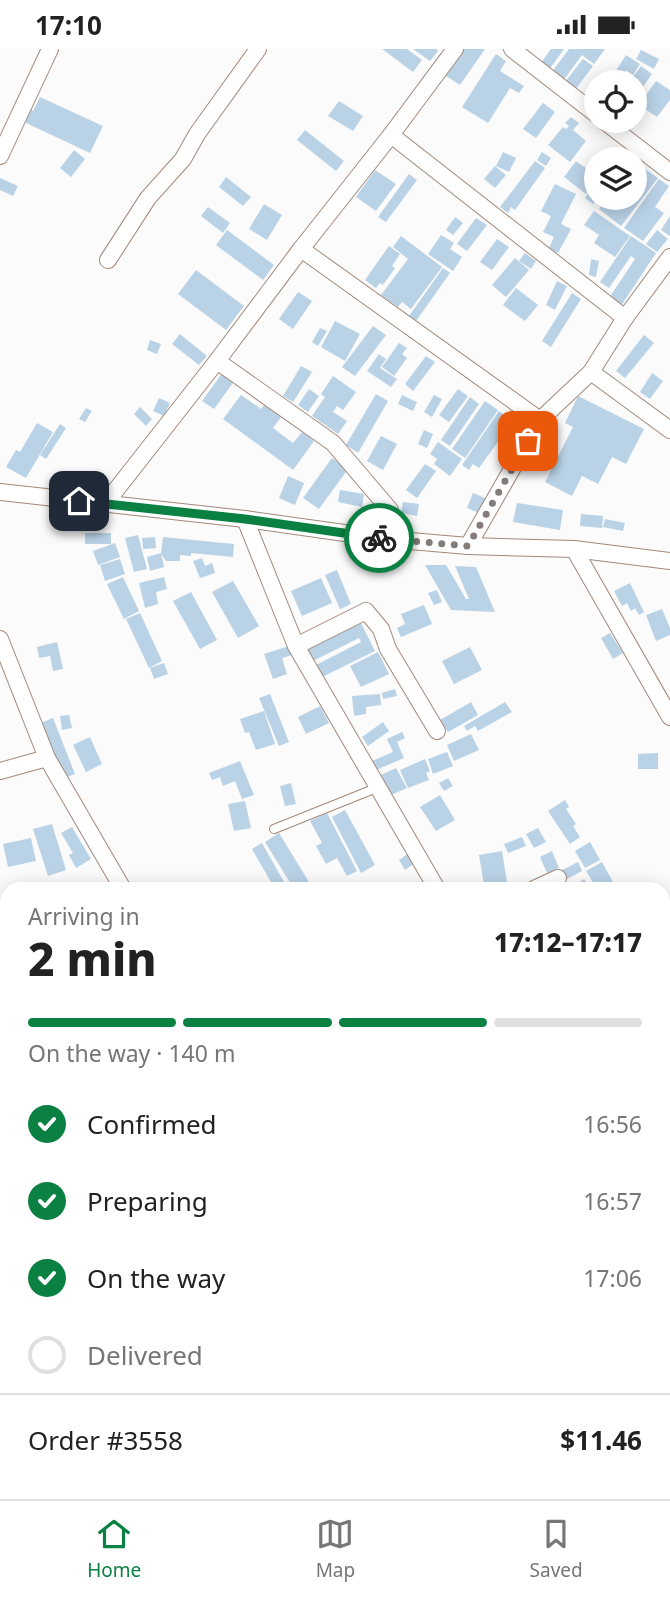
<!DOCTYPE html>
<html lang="en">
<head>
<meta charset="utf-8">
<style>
  :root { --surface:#fff; --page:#f2f2f2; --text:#222; --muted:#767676; --line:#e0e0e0; --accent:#0b8043 }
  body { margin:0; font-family:"Noto Sans",sans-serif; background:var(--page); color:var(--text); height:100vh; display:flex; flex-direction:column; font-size:26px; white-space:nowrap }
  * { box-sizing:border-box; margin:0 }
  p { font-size:23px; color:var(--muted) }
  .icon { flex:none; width:38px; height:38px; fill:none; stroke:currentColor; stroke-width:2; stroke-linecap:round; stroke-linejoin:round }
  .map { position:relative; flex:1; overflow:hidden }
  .panel { position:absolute; left:0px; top:833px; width:670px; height:618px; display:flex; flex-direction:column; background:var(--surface); border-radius:21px 21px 0 0; box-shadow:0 4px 18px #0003 }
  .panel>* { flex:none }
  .controls { position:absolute; left:584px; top:21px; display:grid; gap:14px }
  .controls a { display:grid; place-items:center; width:63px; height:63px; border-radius:50%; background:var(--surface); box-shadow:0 4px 18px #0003; font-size:35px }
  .pin { position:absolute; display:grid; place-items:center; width:60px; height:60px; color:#fff; margin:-30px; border-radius:14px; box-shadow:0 4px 10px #0006 }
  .courier { position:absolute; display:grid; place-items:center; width:70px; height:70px; margin:-35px; border:5px solid #0b8043; border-radius:50%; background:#fff; color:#222; box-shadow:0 2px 9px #0007 }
  .summary em { font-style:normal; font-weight:800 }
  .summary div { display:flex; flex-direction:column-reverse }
  .summary { display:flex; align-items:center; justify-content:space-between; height:119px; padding:0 28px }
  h1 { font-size:46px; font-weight:800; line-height:52px }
  .bar { display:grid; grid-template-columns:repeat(4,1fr); gap:10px 7px; align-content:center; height:84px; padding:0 28px }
  .bar i { height:9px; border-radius:5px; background:var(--line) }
  .bar .current { background:var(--accent) }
  .bar p { grid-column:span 4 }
  .line { display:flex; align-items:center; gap:18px; padding:0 28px; border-top:2px solid var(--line) }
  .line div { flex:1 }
  ol { padding:0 28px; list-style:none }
  li { display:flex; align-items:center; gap:21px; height:77px }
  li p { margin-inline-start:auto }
  li .icon { padding:7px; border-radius:50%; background:var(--accent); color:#fff; stroke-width:4 }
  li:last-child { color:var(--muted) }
  li i { width:38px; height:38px; border:4px solid var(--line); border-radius:50% }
  .status { display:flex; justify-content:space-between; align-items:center; height:49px; padding:0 35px; background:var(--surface); direction:ltr }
  .status svg { height:19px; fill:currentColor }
  .tabs { display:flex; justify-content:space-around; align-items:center; height:98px; border-top:2px solid var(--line); background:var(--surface); font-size:19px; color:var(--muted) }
  .tabs a { display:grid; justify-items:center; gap:4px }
  .tabs .current { color:var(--accent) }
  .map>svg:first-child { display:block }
</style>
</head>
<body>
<div class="status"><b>17:10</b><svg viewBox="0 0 49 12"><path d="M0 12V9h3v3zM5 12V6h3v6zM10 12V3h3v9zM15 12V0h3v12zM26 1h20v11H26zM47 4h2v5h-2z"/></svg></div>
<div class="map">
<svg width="670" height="1450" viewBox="0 0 670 1450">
  <rect width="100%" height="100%" fill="#fbfbfb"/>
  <!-- building -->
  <g fill="#bad2e6">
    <polygon points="382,0 407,0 422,11 413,23"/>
    <polygon points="413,0 436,0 438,2 430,12"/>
    <polygon points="464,0 485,0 460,36 446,27"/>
    <polygon points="551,0 564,0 549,21 540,15"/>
    <polygon points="569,0 605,0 594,15 582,6 563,32 551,24"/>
    <polygon points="641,1 659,10 654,20 636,10"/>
    <polygon points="496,5 506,12 500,22 524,37 519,44 510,39 488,74 462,58"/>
    <polygon points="626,6 640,15 633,26 626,21 618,33 614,33 610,31"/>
    <polygon points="583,10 593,17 575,41 564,34"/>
    <polygon points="641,17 652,25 635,49 635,33 629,33"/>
    <polygon points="656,32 670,41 670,51 657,68 639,56"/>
    <polygon points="40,48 103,77 90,104 24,73 31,60 33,62"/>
    <polygon points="339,52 363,67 353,82 328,67"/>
    <polygon points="543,54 555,63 536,89 523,80"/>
    <polygon points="571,68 579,74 573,81 586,92 570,113 548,96 563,78 566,80 569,77 565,74"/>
    <polygon points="305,81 344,112 336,122 297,91"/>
    <polygon points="74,101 85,110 71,128 60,119"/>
    <polygon points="503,103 516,109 509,123 496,117"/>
    <polygon points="542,103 551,109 546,117 537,111"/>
    <polygon points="535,112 545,119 515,161 511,158 508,164 500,158"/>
    <polygon points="576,112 587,120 589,116 597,122 597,130 586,145 564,128"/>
    <polygon points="495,117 506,126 495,139 484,130"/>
    <polygon points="645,120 658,129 621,177 599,160 607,149 635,149 635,132"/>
    <polygon points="375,121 396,135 376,162 356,148"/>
    <polygon points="409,125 417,131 386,173 378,168"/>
    <polygon points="226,128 251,148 243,157 219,138"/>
    <polygon points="0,129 18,137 13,147 0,141"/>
    <polygon points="659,130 669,137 655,158 664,164 643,192 624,179"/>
    <polygon points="555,135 576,145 561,175 571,180 558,204 549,199 554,188 543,183 551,167 541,162"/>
    <polygon points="593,138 597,140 597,149 593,155 585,149"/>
    <polygon points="264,155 282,166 267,191 249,180"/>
    <polygon points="208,158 230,174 223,184 201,167"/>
    <polygon points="594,162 630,187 615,208 594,194 599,186 584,176"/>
    <polygon points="670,167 670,187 661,181"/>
    <polygon points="455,168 463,174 453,186 446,181"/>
    <polygon points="476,169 487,176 467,202 457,195"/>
    <polygon points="227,181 274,216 263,231 216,196"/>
    <polygon points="657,181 668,190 657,203 646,195"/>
    <polygon points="441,186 454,194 450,200 462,208 453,222 428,205"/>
    <polygon points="401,187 442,218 411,260 402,253 398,258 381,246 408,210 393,198"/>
    <polygon points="631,187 656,204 621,257 609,249 635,210 631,207 609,239 600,233"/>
    <polygon points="497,190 509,198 492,221 480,213"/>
    <polygon points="389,197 400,205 392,217 395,219 383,236 380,234 376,239 365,231"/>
    <polygon points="525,204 536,212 531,220 519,212"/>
    <polygon points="515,209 529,221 506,248 492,236"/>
    <polygon points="591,210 599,212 596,228 589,226"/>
    <polygon points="443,219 450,224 416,272 409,267"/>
    <polygon points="196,221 244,257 226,281 178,245"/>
    <polygon points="557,232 567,237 555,261 546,256"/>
    <polygon points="516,239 538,256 525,272 503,256"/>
    <polygon points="298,243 312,252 293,280 279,270"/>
    <polygon points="572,244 581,250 551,298 542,292"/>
    <polygon points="335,272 360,285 345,312 321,298"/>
    <polygon points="373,277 386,286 355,327 342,318"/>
    <polygon points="320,279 327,282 318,297 312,293"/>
    <polygon points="180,285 207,307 199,316 172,295"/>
    <polygon points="644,286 654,294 625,329 616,322"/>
    <polygon points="150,291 161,295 157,305 147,301"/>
    <polygon points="399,294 407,299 402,305 407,309 394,327 382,318"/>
    <polygon points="379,305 386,310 380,319 397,330 391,338 367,322"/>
    <polygon points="426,307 435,313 413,342 405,335"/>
    <polygon points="301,317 312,323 293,353 283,347"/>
    <polygon points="223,323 235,331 214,360 202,352"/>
    <polygon points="652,324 663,332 650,350 640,343"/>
    <polygon points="333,327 356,343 343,361 337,357 333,363 347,372 338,385 312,367 325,348 321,345"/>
    <polygon points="309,340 319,347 308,363 298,356"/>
    <polygon points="458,340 468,347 449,373 439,366"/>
    <polygon points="376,345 388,352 358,404 346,396"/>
    <polygon points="241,346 261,360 264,356 281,368 273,379 293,394 302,383 314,392 293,421 223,370"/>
    <polygon points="402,346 417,353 413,362 398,355"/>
    <polygon points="434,346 442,350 432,368 424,363"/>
    <polygon points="578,347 644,380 626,415 612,408 598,435 582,427 572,447 545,433 573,378 565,374"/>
    <polygon points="470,348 479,355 450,397 441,391"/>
    <polygon points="159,349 170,354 164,367 153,362"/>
    <polygon points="485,352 498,361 465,409 452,400"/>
    <polygon points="140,358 152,370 146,377 134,365"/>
    <polygon points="86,359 92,362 85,373 79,370"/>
    <polygon points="499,362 513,372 479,419 473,415 469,421 462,416"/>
    <polygon points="37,374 53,383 26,429 6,418 16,401 20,403"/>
    <polygon points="60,375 66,379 46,410 40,406"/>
    <polygon points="424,381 433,385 427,399 418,395"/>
    <polygon points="381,387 397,395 383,421 367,412"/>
    <polygon points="438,393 462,410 450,427 434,415 437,410 430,405"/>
    <polygon points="332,409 348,420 319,460 303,449"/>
    <polygon points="425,415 436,422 417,449 406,441"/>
    <polygon points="288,427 304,434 295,456 279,449"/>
    <polygon points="340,441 364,445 362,458 338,453"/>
    <polygon points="473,444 485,449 479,464 467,459"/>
    <polygon points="403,453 419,455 417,467 401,464"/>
    <polygon points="517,454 563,461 560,481 513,473"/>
    <polygon points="581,465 603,467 602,479 580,477"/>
    <polygon points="605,470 625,474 623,482 603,478"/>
    <rect x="85" y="484" width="26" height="11"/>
    <polygon points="138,486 147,520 134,523 125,489"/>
    <polygon points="155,488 156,499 143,500 142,489"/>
    <polygon points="163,488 234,495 233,508 191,504 191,507 180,506 180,512 166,512 161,505"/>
    <polygon points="115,494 120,508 98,516 93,502"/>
    <polygon points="161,504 164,518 150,522 147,508"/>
    <polygon points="202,509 205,517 212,514 215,524 200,529 193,512"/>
    <polygon points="120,510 125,525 105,532 100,516"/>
    <polygon points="425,516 446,516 466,550 469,550 455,517 476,518 495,563 451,561"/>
    <polygon points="337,521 351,555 340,560 325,526"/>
    <polygon points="123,528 139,562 124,570 107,535"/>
    <polygon points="164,528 167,540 156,543 158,555 145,559 139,534"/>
    <polygon points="321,529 332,554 302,567 291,542"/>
    <polygon points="233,532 259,577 238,589 212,543"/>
    <polygon points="630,534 644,563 639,566 635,559 631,562 627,554 622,557 614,542"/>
    <polygon points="437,541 442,553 434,556 428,544"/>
    <polygon points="191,543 217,591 200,600 173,552"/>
    <polygon points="424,556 432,575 401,588 397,579 405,575 401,565"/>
    <polygon points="662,560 670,579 670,586 656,592 646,566"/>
    <polygon points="140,564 162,612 149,619 126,570"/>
    <polygon points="360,572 375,602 320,629 314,617 361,593 359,589 311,613 304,600"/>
    <polygon points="610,584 623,604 613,610 601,589"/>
    <polygon points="57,593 63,620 53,622 50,607 39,609 37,598"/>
    <polygon points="289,597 292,606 282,609 287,625 273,630 264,605"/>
    <polygon points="470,598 482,621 454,635 442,612"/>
    <polygon points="378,603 389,625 361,638 350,617"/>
    <polygon points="164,614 168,625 154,630 150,619"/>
    <polygon points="395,640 397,647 383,650 382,644"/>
    <polygon points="270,645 289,693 279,697 259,649"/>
    <polygon points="380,645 381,656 366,658 366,665 354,667 352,647"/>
    <polygon points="471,653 478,666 448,683 440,671"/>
    <polygon points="505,653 512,663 478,682 475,677 467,682 464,677"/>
    <polygon points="320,657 329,674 306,685 298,668"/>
    <polygon points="264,662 275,695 256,701 249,683 245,684 240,670"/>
    <polygon points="69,666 72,679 62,681 60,667"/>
    <polygon points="53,669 75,725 64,729 41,674"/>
    <polygon points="383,673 389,682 368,697 362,688"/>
    <polygon points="402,683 405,689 397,693 404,709 376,721 372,712 393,703 387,690"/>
    <polygon points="471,685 479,701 454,712 447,696"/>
    <polygon points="90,688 102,715 86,723 73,696"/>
    <polygon points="447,703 453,717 433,725 428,710"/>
    <polygon points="658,704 658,720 638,720 638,705"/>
    <polygon points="425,710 430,722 426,724 429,731 408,739 400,721"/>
    <polygon points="240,712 254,746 242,750 235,732 223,737 220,728 212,731 209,724"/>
    <polygon points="396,719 407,739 389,747 379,727"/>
    <polygon points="448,729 453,737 444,742 439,734"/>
    <polygon points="291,734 296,755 285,757 280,737"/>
    <polygon points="440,746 455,771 436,782 420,758"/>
    <polygon points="565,751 569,758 566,760 576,775 573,777 580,788 570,795 548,762"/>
    <polygon points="245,752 251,779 234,782 228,755"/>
    <polygon points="345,761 375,816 361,824 332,768"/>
    <polygon points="327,764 357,822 347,827 337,809 326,815 316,797 322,794 310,772"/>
    <polygon points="52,775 66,821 48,827 33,780"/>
    <polygon points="72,778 91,810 76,819 69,806 73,804 61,784"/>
    <polygon points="538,779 546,793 534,799 526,785"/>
    <polygon points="279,784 312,838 310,840 294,840 265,793"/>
    <polygon points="522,788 526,797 508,804 504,795"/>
    <polygon points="31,789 36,812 8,818 3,795"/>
    <polygon points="590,793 600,811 585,819 575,802"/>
    <polygon points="262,794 288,840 275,840 252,800"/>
    <polygon points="502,802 507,833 484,836 479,806"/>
    <polygon points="552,802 559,819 547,824 540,808"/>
    <polygon points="409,804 415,814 405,821 399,811"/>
    <polygon points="578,813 582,822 567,830 562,821"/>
    <polygon points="602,813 613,833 601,840 597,840 586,822"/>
    <polygon points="584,830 591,840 577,840 574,837"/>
    <polygon points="7,985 7,1012 0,994 0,987"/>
    <polygon points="7,1032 7,1039 0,1042 0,1034"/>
    <polygon points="4,1082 7,1088 7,1109 0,1112 0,1084"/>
    <polygon points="4,1120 7,1126 7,1139 0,1142 0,1122"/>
    <polygon points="670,1229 670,1248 663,1250 663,1230"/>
    <polygon points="667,1276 670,1282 670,1294 666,1296 663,1292 663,1278"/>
    <polygon points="0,1289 4,1299 7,1298 7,1312 0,1314"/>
    <polygon points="7,1316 7,1329 0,1332 0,1318"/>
    <polygon points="7,1352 7,1364 0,1367 0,1354"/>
    <polygon points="7,1380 7,1397 0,1400 0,1383"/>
    <polygon points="116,1444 128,1444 131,1450 119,1450"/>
    <polygon points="152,1444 180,1444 165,1450 137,1450"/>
  </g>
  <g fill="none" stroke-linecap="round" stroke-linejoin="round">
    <!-- lane casing -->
    <g stroke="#a3887b" stroke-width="10">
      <polyline id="lane" points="274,780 379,738"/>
    </g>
    <!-- street casing -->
    <g stroke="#a3887b" stroke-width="18">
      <g id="street">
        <polyline points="512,0 597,66"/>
        <polyline points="604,72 670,123"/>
        <polyline points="391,86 625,269"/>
        <polyline points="0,107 50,0"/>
        <polyline points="301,200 540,371 468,497"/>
        <polyline points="108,211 148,149 183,110 197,85 258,0"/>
        <polyline points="217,312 333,394 390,461 387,490"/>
        <polyline points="591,323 670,381"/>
        <polyline points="540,371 591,323 625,269 670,208"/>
        <polyline points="0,443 245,470 387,490 468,497 574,500 670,512"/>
        <polyline points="105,455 217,312 301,200 391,86 455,0"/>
        <polyline points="245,470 296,597 437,840"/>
        <polyline points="574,500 670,668"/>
        <polyline points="0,590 47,709 123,840"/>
        <polyline points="296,597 366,562 381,580 388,600 437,682"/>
        <polyline points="0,722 47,709"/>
        <polyline points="534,840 558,829"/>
        <polyline points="0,1050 7,1047"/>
        <polyline points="663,1203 670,1214"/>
        <polyline points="0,1241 7,1254"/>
        <polyline points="663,1393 670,1390"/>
        <polyline points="0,1410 7,1407"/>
        <polyline points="107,1444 110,1450"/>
        <polyline points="472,1444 476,1450"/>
        <polyline points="201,1447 208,1444"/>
        <polyline points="550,1450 562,1444"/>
      </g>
    </g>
    <!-- lane -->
    <use href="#lane" stroke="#fff" stroke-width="8"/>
    <!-- street -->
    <use href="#street" stroke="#fff" stroke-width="16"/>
  </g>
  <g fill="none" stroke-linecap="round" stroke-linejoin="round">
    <!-- done -->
    <polyline stroke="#837c78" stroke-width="7" stroke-dasharray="0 12.6" points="379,489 468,497 528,392"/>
    <!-- route -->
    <polyline stroke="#0b8043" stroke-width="9" points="79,452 245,470 379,489"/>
  </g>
</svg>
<div class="controls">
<a><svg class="icon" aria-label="locate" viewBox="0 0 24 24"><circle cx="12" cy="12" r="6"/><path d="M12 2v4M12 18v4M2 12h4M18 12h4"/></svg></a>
<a><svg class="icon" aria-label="layers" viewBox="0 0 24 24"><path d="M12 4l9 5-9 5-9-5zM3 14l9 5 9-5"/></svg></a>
</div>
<div class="pin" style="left:528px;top:392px;background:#ea580c"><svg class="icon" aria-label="bag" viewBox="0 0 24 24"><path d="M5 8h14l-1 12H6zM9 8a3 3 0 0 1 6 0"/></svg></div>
<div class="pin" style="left:79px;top:452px;background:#1f2937"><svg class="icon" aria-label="home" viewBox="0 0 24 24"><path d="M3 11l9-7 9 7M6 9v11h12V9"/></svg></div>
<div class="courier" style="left:379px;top:489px"><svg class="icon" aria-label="bike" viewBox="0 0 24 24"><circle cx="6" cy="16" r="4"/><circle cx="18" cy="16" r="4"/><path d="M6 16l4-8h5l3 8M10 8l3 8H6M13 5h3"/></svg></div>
<section class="panel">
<div class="summary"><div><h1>2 min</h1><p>Arriving in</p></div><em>17:12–17:17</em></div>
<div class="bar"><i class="current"></i><i class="current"></i><i class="current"></i><i></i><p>On the way · 140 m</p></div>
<ol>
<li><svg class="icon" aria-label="check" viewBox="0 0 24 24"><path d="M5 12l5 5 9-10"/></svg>Confirmed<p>16:56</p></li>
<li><svg class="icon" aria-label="check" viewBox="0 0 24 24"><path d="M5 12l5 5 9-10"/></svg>Preparing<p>16:57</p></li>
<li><svg class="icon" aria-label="check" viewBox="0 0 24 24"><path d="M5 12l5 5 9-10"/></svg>On the way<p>17:06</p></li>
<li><i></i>Delivered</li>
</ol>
<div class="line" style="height:91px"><div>Order #3558</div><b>$11.46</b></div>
</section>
</div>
<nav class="tabs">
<a class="current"><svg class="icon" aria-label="home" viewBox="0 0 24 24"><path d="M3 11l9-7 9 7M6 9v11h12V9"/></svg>Home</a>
<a><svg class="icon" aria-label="map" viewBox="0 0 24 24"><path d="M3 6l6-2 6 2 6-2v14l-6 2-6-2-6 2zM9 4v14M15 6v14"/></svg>Map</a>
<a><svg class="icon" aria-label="saved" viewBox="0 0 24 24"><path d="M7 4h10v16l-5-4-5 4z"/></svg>Saved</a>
</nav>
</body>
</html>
